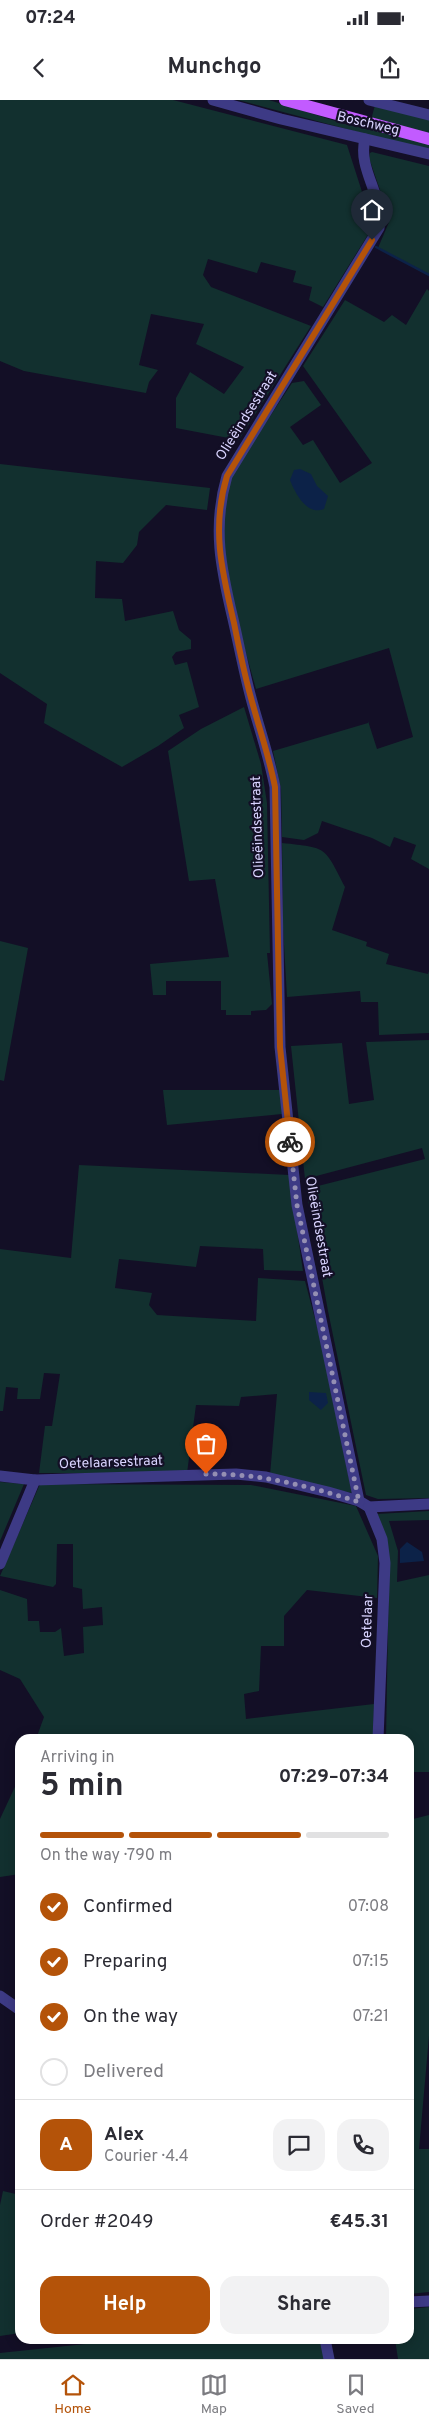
<!DOCTYPE html>
<html lang="en">
<head>
<meta charset="utf-8">
<style>
  :root { --surface:#fff; --page:#f2f2f3; --text:#2b2b33; --muted:#7c7c81; --line:#e1e1e2; --accent:#b45309 }
  body { margin:0; font-family:Overpass,sans-serif; background:var(--page); color:var(--text); height:100vh; display:flex; flex-direction:column; font-size:19px; white-space:nowrap }
  * { box-sizing:border-box; margin:0 }
  p { font-size:16px; color:var(--muted) }
  .icon { flex:none; width:28px; height:28px; fill:none; stroke:currentColor; stroke-width:2; stroke-linecap:round; stroke-linejoin:round }
  .map { position:relative; flex:1; overflow:hidden }
  .panel { position:absolute; left:15px; top:1634px; width:399px; height:610px; display:flex; flex-direction:column; background:var(--surface); border-radius:15px; box-shadow:0 2px 12px #0003 }
  .panel>* { flex:none }
  .pin { position:absolute; display:grid; place-items:center; width:42px; height:42px; color:#fff; margin:-51px -21px; border-radius:50% 50% 50% 0; rotate:-45deg; box-shadow:0 0 5px #0007 }
  .pin .icon { rotate:45deg }
  .courier { position:absolute; display:grid; place-items:center; width:50px; height:50px; margin:-25px; border:4px solid #b45309; border-radius:50%; background:#fff; color:#222; box-shadow:0 1px 6px #0007 }
  .summary em { font-style:normal; font-weight:700 }
  .summary div { display:flex; flex-direction:column-reverse }
  .summary { display:flex; align-items:center; justify-content:space-between; height:85px; padding:0 25px }
  h1 { font-size:32px; font-weight:700; line-height:38px }
  .bar { display:grid; grid-template-columns:repeat(4,1fr); gap:8px 5px; align-content:center; height:60px; padding:0 25px }
  .bar i { height:6px; border-radius:4px; background:var(--line) }
  .bar .current { background:var(--accent) }
  .bar p { grid-column:span 4 }
  .line { display:flex; align-items:center; gap:12px; padding:0 25px; border-top:1px solid var(--line) }
  .line div { flex:1 }
  .round { display:grid; place-items:center; flex:none; width:52px; height:52px; border-radius:15px; background:var(--page) }
  ol { padding:0 25px; list-style:none }
  li { display:flex; align-items:center; gap:15px; height:55px }
  li p { margin-inline-start:auto }
  li .icon { padding:5px; border-radius:50%; background:var(--accent); color:#fff; stroke-width:4 }
  li:last-child { color:var(--muted) }
  li i { width:28px; height:28px; border:2px solid var(--line); border-radius:50% }
  .action { display:flex; gap:10px; margin-top:auto; padding:10px 25px }
  .action a { flex:1; height:58px; border-radius:15px; background:var(--accent); color:#fff; font-size:20px; font-weight:700; line-height:58px; text-align:center }
  .action a+a { background:var(--page); color:var(--text) }
  .status { display:flex; justify-content:space-between; align-items:center; height:35px; padding:0 25px; background:var(--surface); direction:ltr }
  .status svg { height:14px; fill:currentColor }
  header { display:flex; justify-content:space-between; align-items:center; height:65px; padding:0 25px; background:var(--surface); font-size:22px; font-weight:700 }
  .tab-bar { display:flex; justify-content:space-around; align-items:center; height:70px; border-top:1px solid var(--line); background:var(--surface); font-size:14px; color:var(--muted) }
  .tab-bar a { display:grid; justify-items:center; gap:2px }
  .tab-bar .current { color:var(--accent) }
  .map>svg:first-child { display:block }
</style>
</head>
<body>
<div class="status"><b>07:24</b><svg viewBox="0 0 49 12"><path d="M0 12V9h3v3zM5 12V6h3v6zM10 12V3h3v9zM15 12V0h3v12zM26 1h20v11H26zM47 4h2v5h-2z"/></svg></div>
<header><svg class="icon" aria-label="back" viewBox="0 0 24 24"><path d="M15 5l-7 7 7 7"/></svg>Munchgo<svg class="icon" aria-label="share" viewBox="0 0 24 24"><path d="M12 15V3M7 8l5-5 5 5M5 13v7h14v-7"/></svg></header>
<div class="map">
<svg width="429" height="2259" viewBox="0 0 429 2259">
  <rect width="100%" height="100%" fill="#130f26"/>
  <!-- green -->
  <g fill="#12302f">
    <polygon points="0,0 173,0 347,45 372,123 369,133 323,207 309,200 312,187 293,182 296,171 261,162 257,173 208,159 203,175 211,187 311,226 239,340 176,328 176,298 190,272 224,294 244,267 196,244 204,224 151,214 139,265 158,270 149,282 146,293 24,271 0,261"/>
    <polygon points="238,0 269,0 348,25 429,42 429,51"/>
    <polygon points="375,5 429,19 429,35 371,20"/>
    <polygon points="372,52 429,66 429,176 378,148 389,122 388,113 369,58 370,53"/>
    <polygon points="427,189 429,191 429,769 411,759 416,745 394,737 390,747 372,738 322,721 318,733 304,740 282,737 281,689 273,651 368,623 368,621 377,649 413,637 389,548 256,589 222,468 225,385 292,283 304,281 321,305 290,327 303,345 313,340 340,383 372,363 303,266 345,200 384,222 392,215 406,225"/>
    <polygon points="0,364 210,388 207,410 166,405 139,432 137,445 123,463 96,461 95,498 122,499 125,521 173,511 179,530 191,540 191,549 176,552 172,557 175,565 187,562 199,607 179,615 184,628 158,646 122,667 44,623 47,604 0,573"/>
    <polygon points="244,607 261,664 267,703 270,853 267,853 272,904 266,910 251,911 251,915 226,915 226,910 221,910 221,881 166,881 166,895 153,895 150,864 229,857 215,779 189,781 168,651 201,629"/>
    <path d="M282,743C328,748 324,746 345,787L332,830L367,842L366,846L389,854L386,864L428,874L429,871V933L379,935L378,902H361L360,891L287,897L283,827Z"/>
    <polygon points="0,841 28,848 4,981 0,980"/>
    <polygon points="429,940 429,1398 378,1399 366,1395 328,1211 306,1089 425,1059 422,1048 305,1079 291,946 342,943 349,1004 374,1000 366,942"/>
    <polygon points="163,990 280,990 282,1014 167,1025"/>
    <polygon points="79,1065 289,1075 303,1171 264,1170 263,1149 200,1146 196,1167 119,1159 115,1188 152,1193 149,1205 157,1215 256,1221 258,1178 305,1181 319,1234 352,1393 270,1375 277,1294 241,1297 239,1306 196,1305 187,1373 39,1373 45,1326 52,1326 60,1274 44,1273 40,1299 17,1299 18,1288 6,1287 3,1311 0,1311 0,1149 71,1158"/>
    <polygon points="0,1382 24,1384 0,1441"/>
    <polygon points="40,1384 251,1385 356,1406 378,1456 377,1498 307,1490 284,1516 284,1546 261,1546 259,1591 244,1594 246,1619 374,1604 373,1639 36,1639 44,1617 20,1579 0,1570 0,1490 27,1499 28,1521 39,1521 40,1532 55,1532 61,1528 64,1556 84,1553 83,1527 103,1525 102,1507 83,1509 82,1489 73,1487 73,1444 57,1444 56,1484 53,1487 0,1476"/>
    <polygon points="429,1411 429,1420 389,1421 398,1451 397,1482 429,1475 429,1672 409,1672 409,1639 386,1639 389,1473 377,1414"/>
    <polygon points="20,1676 20,1774 0,1777 0,1719"/>
    <polygon points="429,1715 429,1936 419,2049 429,2049 429,2192 409,2194 409,1720"/>
    <polygon points="3,2091 20,2095 20,2233 0,2236 0,2105"/>
    <polygon points="429,2207 429,2259 398,2259 395,2239 409,2239 409,2209"/>
    <polygon points="133,2239 322,2239 325,2259 0,2259 0,2253"/>
  </g>
  <!-- water -->
  <g fill="#0c2248">
    <path d="M300,369L311,374L317,386L328,396L324,409C307,416 295,393 290,380L294,370Z"/>
    <polygon points="309,1292 326,1293 328,1303 321,1310 309,1300"/>
    <polygon points="407,1442 422,1452 424,1461 400,1463 400,1449"/>
  </g>
  <g fill="none" stroke-linecap="round" stroke-linejoin="round">
    <!-- stream -->
    <polyline stroke="#0c2248" stroke-width="2.5" points="376,147 429,175"/>
    <!-- minor -->
    <g stroke="#3d3a85" stroke-width="11">
      <polyline points="213,0 281,19 429,54"/>
      <polyline points="369,0 429,15"/>
      <polyline points="0,1376 35,1380 236,1374 266,1377 328,1392 359,1401 369,1407 429,1404"/>
      <path d="M359,1401L297,1105L280,947L275,687C269,656 259,628 251,598C244,572 239,545 233,519C221,469 212,427 227,376L379,128C385,96 357,70 365,39"/>
      <polyline points="369,1407 382,1439 385,1463 378,1639"/>
      <polyline points="0,1464 35,1380"/>
      <polyline points="0,1896 20,1910"/>
      <polyline points="409,2202 429,2201"/>
      <polyline points="325,2239 329,2259"/>
    </g>
    <!-- major -->
    <polyline stroke="#c25bff" stroke-width="12" points="285,0 429,39"/>
  </g>
  <g fill="none" stroke-linecap="round" stroke-linejoin="round">
    <!-- done -->
    <path stroke="#948fb3" stroke-width="5" stroke-dasharray="0 9" d="M206,1374C259,1373 308,1386 359,1402L297,1105L290,1042"/>
    <!-- route -->
    <path stroke="#b45309" stroke-width="6" d="M290,1042L280,947L275,687C269,656 259,628 251,598C244,573 239,548 234,523C222,472 211,428 227,376L372,140"/>
  </g>
  <g text-anchor="middle" dominant-baseline="central" stroke-width="4.5" stroke-linejoin="round" paint-order="stroke">
    <!-- street labels -->
    <g font-size="14" fill="#d9d4ff" stroke="#130f26">
      <text transform="translate(368 24) rotate(13)">Boschweg</text>
      <text transform="translate(247 316) rotate(-58)">Olieëindsestraat</text>
      <text transform="translate(258 727) rotate(-92)">Olieëindsestraat</text>
      <text transform="translate(318 1127) rotate(80)">Olieëindsestraat</text>
      <text transform="translate(111 1363) rotate(-2)">Oetelaarsestraat</text>
      <text transform="translate(368 1521) rotate(-88)">Oetelaar</text>
    </g>
  </g>
</svg>
<div class="pin" style="left:206px;top:1374px;background:#ea580c"><svg class="icon" aria-label="bag" viewBox="0 0 24 24"><path d="M5 8h14l-1 12H6zM9 8a3 3 0 0 1 6 0"/></svg></div>
<div class="pin" style="left:372px;top:140px;background:#1f2937"><svg class="icon" aria-label="home" viewBox="0 0 24 24"><path d="M3 11l9-7 9 7M6 9v11h12V9"/></svg></div>
<div class="courier" style="left:290px;top:1042px"><svg class="icon" aria-label="bike" viewBox="0 0 24 24"><circle cx="6" cy="16" r="4"/><circle cx="18" cy="16" r="4"/><path d="M6 16l4-8h5l3 8M10 8l3 8H6M13 5h3"/></svg></div>
<section class="panel">
<div class="summary"><div><h1>5 min</h1><p>Arriving in</p></div><em>07:29–07:34</em></div>
<div class="bar"><i class="current"></i><i class="current"></i><i class="current"></i><i></i><p>On the way · 790 m</p></div>
<ol>
<li><svg class="icon" aria-label="check" viewBox="0 0 24 24"><path d="M5 12l5 5 9-10"/></svg>Confirmed<p>07:08</p></li>
<li><svg class="icon" aria-label="check" viewBox="0 0 24 24"><path d="M5 12l5 5 9-10"/></svg>Preparing<p>07:15</p></li>
<li><svg class="icon" aria-label="check" viewBox="0 0 24 24"><path d="M5 12l5 5 9-10"/></svg>On the way<p>07:21</p></li>
<li><i></i>Delivered</li>
</ol>
<div class="line" style="height:90px"><b class="round" style="background:var(--accent);color:#fff">A</b><div><b>Alex</b><p>Courier · 4.4</p></div><a class="round"><svg class="icon" aria-label="chat" viewBox="0 0 24 24"><path d="M4 5h16v11H9l-5 4z"/></svg></a><a class="round"><svg class="icon" aria-label="phone" viewBox="0 0 24 24"><path d="M5 4h4l2 5-3 2q2 4 5 5l2-3 5 2v4C11 20 4 13 5 4z"/></svg></a></div>
<div class="line" style="height:65px"><div>Order #2049</div><b>€45.31</b></div>
<div class="action"><a>Help</a><a>Share</a></div>
</section>
</div>
<nav class="tab-bar">
<a class="current"><svg class="icon" aria-label="home" viewBox="0 0 24 24"><path d="M3 11l9-7 9 7M6 9v11h12V9"/></svg>Home</a>
<a><svg class="icon" aria-label="map" viewBox="0 0 24 24"><path d="M3 6l6-2 6 2 6-2v14l-6 2-6-2-6 2zM9 4v14M15 6v14"/></svg>Map</a>
<a><svg class="icon" aria-label="saved" viewBox="0 0 24 24"><path d="M7 4h10v16l-5-4-5 4z"/></svg>Saved</a>
</nav>
</body>
</html>
